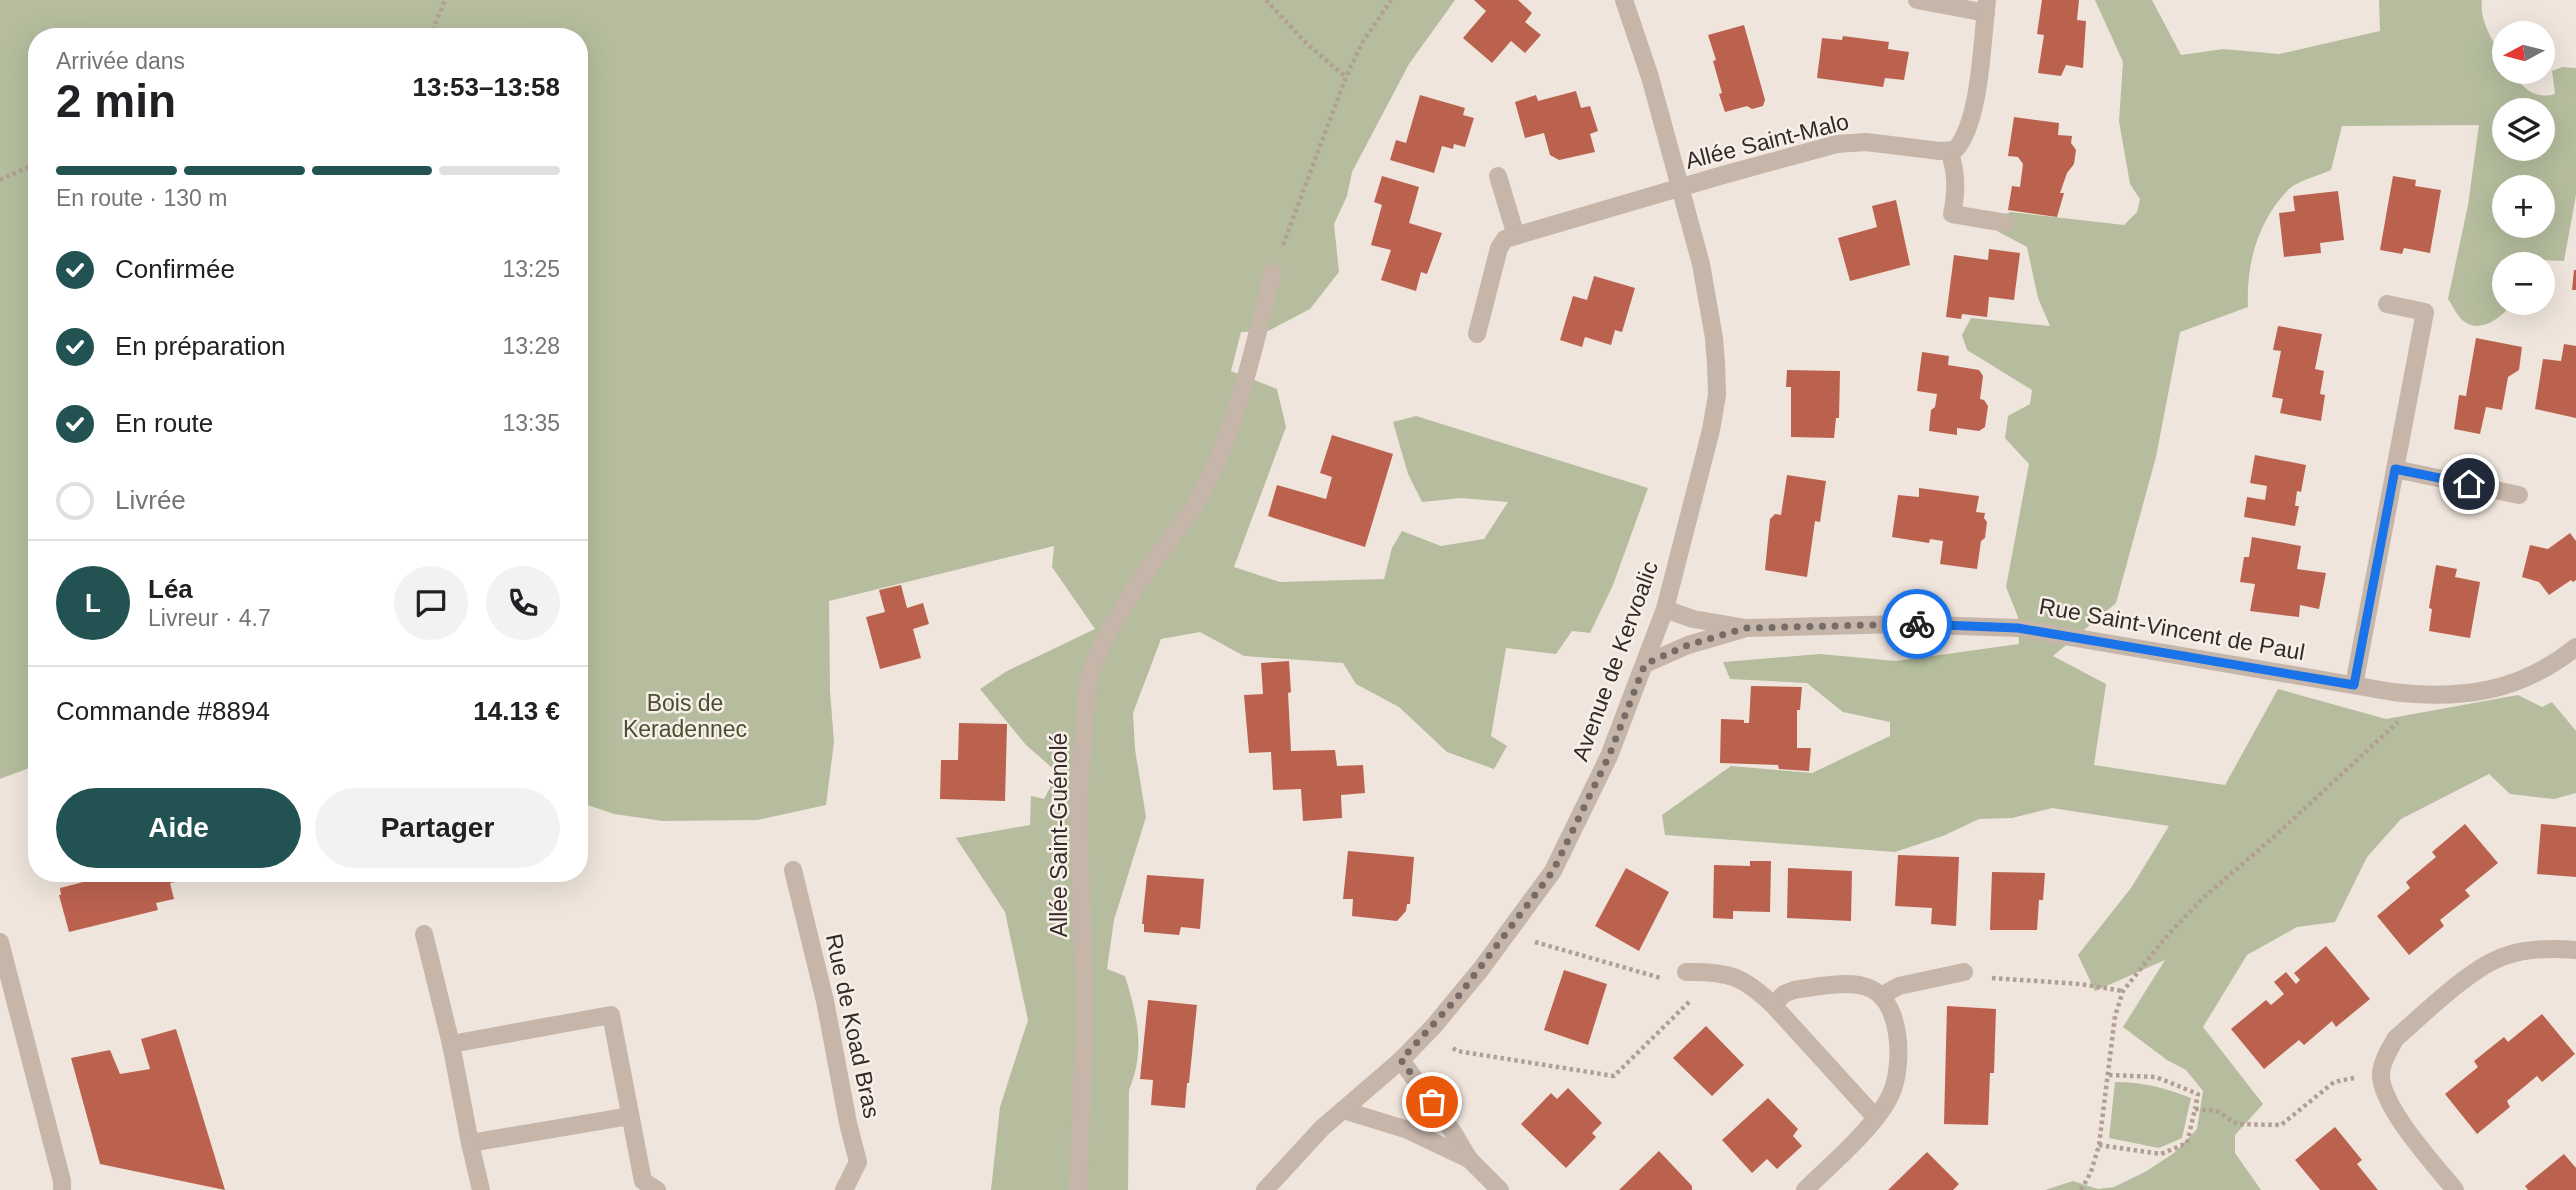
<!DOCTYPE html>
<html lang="fr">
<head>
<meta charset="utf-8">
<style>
  :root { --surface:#fff; --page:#f2f2f2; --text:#202124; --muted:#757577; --line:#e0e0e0; --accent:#225252 }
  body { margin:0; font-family:Arial,sans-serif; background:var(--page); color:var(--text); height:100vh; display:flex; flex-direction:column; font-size:26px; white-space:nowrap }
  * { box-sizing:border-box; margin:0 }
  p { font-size:23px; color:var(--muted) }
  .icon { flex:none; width:38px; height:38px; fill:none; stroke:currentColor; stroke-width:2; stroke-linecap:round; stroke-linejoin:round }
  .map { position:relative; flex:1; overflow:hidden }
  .panel { position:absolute; left:28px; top:28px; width:560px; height:854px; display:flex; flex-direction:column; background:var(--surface); border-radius:28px; box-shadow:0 7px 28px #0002 }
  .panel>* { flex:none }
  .needle { width:46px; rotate:263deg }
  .fabs { position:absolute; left:2492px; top:21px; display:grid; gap:14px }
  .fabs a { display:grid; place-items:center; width:63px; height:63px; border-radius:50%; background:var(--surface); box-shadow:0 7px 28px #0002; font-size:35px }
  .pin { position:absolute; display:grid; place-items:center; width:60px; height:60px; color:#fff; margin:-30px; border:4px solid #fff; border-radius:50%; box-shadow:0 2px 7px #0007 }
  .courier { position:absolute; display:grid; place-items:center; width:70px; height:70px; margin:-35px; border:5px solid #1a73e8; border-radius:50%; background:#fff; color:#222; box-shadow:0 2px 9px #0007 }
  .headline em { font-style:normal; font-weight:600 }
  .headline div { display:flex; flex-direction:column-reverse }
  .headline { display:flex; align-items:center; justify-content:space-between; height:119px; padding:0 28px }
  h1 { font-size:46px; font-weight:600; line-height:52px }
  .bar { display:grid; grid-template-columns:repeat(4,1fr); gap:10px 7px; align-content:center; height:84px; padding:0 28px }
  .bar i { height:9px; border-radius:5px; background:var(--line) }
  .bar .selected { background:var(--accent) }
  .bar p { grid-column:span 4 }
  .line { display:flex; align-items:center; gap:18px; padding:0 28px; border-top:2px solid var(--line) }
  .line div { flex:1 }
  .round { display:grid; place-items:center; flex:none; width:74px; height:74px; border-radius:37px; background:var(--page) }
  ol { padding:0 28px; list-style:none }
  li { display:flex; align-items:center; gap:21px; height:77px }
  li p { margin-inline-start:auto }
  li .icon { padding:7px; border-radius:50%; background:var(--accent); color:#fff; stroke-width:4 }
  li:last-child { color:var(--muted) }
  li i { width:38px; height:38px; border:4px solid var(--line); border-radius:50% }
  .button { display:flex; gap:14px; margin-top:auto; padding:14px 28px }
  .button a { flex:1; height:80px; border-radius:42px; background:var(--accent); color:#fff; font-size:28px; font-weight:600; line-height:80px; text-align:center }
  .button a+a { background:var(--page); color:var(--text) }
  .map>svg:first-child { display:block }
</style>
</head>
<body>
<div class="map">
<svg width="2576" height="1190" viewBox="0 0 2576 1190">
  <rect width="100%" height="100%" fill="#efe5dc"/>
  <!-- green -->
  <g fill="#b5bd9e" fill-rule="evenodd">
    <path d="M0,0H1455L1409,64L1352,172L1347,196L1334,224L1339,272L1310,309L1268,331L1241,332L1231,371L1277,389L1286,427L1234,567L1280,582L1384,579L1392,548L1402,531L1441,546L1484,539L1508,502L1461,498L1422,502L1408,474L1393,422L1416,416L1648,488L1613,585L1590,633L1572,631L1556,654L1506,648L1491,736L1507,746L1494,769L1447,752L1399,707L1356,684L1343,663L1244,656L1200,632L1161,639L1133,713L1135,749L1146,817L1114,920L1107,969L1125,976C1137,1015 1146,1050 1129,1090L1128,1190H991L1000,1107L1028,1020L1005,912L956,838L1030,825L1031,796L1044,799L1058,773L1026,745L980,689L1007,671L1095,629L1052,567L1054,546L829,601L830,691L834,742L826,805L757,820L663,821L614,814L579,802V37H37V765L0,779Z"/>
    <path d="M2095,0H2152L2181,55L2223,49L2279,54L2380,31L2379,0H2482C2478,29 2504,49 2504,72H2512C2523,88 2534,100 2555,94L2552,71L2562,67L2576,68V195L2564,261L2540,260L2537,264H2504V303H2512C2504,316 2481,334 2465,322C2458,318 2453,306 2448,299L2468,205L2479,125L2342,126L2331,170C2318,176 2296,181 2287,191C2257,223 2246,265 2248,307L2180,332L2156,457L2116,603L2053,656L2106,684L2094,765L2225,785L2278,689L2386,719L2518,695L2542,707L2552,702L2576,731V793L2554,799L2510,794L2489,774L2401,819L2367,857L2335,922L2297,927L2247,955L2203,1027L2263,1104L2235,1135V1153L2261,1190H2045L2073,1181L2098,1189L2114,1187L2145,1172L2174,1153L2197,1129L2203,1091L2186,1070L2167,1060L2123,1027L2165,960L2095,991L2078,955L2131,888L2169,826L2052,808L2012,818L1979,819L1943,836L1895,852L1665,835L1662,815L1731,766L1812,773L1890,736V722L1843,712L1807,683L1730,679L1723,662L1820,654L1896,661L2019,644L2018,617L2006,587L2029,464L2005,438L2008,416L2030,404L2032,390L1967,350L1962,335L1971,318L2050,326L2038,298L2027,247L1997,231L1999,216L2011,212L2124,225L2137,212L2140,199L2130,184L2119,121L2123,62ZM2504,110H2543V149H2504ZM2504,187H2543V226H2504Z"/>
    <path d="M2115,1082C2143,1082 2165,1088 2191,1098L2182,1138L2159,1148L2109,1138Z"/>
  </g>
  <!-- building -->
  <g fill="#bb624f">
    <polygon points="1474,0 1518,0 1532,13 1525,22 1541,35 1525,53 1511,41 1492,63 1463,38 1486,11"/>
    <polygon points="2042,0 2079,0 2077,20 2086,21 2083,68 2066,65 2061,76 2038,73 2044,35 2037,34"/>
    <polygon points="1744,25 1765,100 1763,106 1752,109 1747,106 1725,112 1719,94 1722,93 1713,61 1716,60 1708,35"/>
    <polygon points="1843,36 1889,42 1888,49 1909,52 1904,80 1885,78 1883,87 1817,78 1822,38 1842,40"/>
    <polygon points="1576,91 1581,108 1590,106 1598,131 1590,134 1595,152 1559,160 1550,155 1544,133 1525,138 1515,102 1536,95 1538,101"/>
    <polygon points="1420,95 1465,108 1463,115 1474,118 1465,147 1454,144 1453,149 1442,146 1434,173 1390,160 1396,140 1406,143"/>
    <polygon points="2014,117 2059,123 2058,135 2072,136 2071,143 2076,150 2074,164 2067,173 2060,193 2064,193 2057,217 2008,210 2012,186 2020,187 2023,164 2018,157 2008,156"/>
    <polygon points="1382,176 1419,187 1409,223 1442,233 1427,274 1421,272 1416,291 1381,280 1391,250 1371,245 1382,205 1374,202"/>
    <polygon points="2393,176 2416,180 2415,186 2441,190 2430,253 2404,248 2402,254 2380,250"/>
    <polygon points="2338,191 2344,240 2320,243 2321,253 2284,257 2279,213 2295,211 2293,196"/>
    <polygon points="1896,200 1910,265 1850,281 1838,238 1877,227 1872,206"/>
    <polygon points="1989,249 2020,253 2014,300 1989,297 1987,317 1962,314 1961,319 1946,317 1954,255 1988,260"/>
    <polygon points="2574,270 2576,270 2576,290 2572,290"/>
    <polygon points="1594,276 1635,288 1622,332 1615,330 1611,345 1585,337 1582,347 1560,340 1573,296 1587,300"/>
    <polygon points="2278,326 2322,334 2315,369 2324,371 2320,394 2325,395 2321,421 2280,413 2283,399 2272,397 2281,351 2273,350"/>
    <polygon points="2476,338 2522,347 2519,370 2508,377 2502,410 2486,407 2480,434 2454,429 2459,395 2466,396"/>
    <polygon points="2564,344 2576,346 2576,418 2535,409 2543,359 2561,361"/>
    <polygon points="1922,352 1949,356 1948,365 1979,370 1983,376 1980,399 1984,400 1988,406 1985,427 1979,431 1957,428 1957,435 1929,431 1931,410 1935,407 1937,394 1917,391"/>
    <polygon points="1787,370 1840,371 1839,418 1836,418 1834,438 1791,437 1791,387 1786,387"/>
    <polygon points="1332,435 1393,454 1365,547 1268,516 1277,485 1326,499 1332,477 1320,473"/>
    <polygon points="2255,455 2306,465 2301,492 2297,491 2295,506 2299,506 2295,526 2244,517 2247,497 2265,500 2267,486 2250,483"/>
    <polygon points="1787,475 1826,481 1820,522 1815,521 1807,577 1765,570 1770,519 1775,514 1781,515"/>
    <polygon points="1919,488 1979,496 1976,512 1985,513 1984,518 1987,522 1985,538 1981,541 1977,569 1940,564 1943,541 1930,539 1929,543 1892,537 1898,495 1919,497"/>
    <polygon points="2570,533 2576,541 2576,580 2573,582 2571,580 2549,595 2539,582 2522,577 2530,545 2548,549"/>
    <polygon points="2252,537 2301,546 2297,569 2326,573 2319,609 2300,605 2299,617 2250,611 2255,584 2240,582 2244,557 2249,557"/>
    <polygon points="2436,565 2457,569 2455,577 2480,582 2470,638 2429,631 2432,609 2429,608"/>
    <polygon points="901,585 907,608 923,603 929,624 913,629 921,658 880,669 866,617 885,612 879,590"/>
    <polygon points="1289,661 1291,692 1288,693 1291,751 1335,750 1337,766 1363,765 1365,793 1341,795 1342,818 1303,821 1301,789 1273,790 1271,752 1249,753 1244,695 1263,694 1261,663"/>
    <polygon points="1751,686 1802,687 1800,710 1797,710 1797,748 1811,748 1809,771 1779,769 1778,765 1720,763 1721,719 1744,720 1744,723 1749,723"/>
    <polygon points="959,723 1007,724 1005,801 940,799 941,760 958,760"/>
    <polygon points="2465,824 2498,863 2465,890 2470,896 2440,920 2444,926 2409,955 2377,916 2410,888 2406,882 2436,857 2432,852"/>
    <polygon points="2541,824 2576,827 2576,877 2537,874"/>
    <polygon points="1348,851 1414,857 1410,904 1407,904 1406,911 1397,921 1352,916 1353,899 1343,899"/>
    <polygon points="1898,855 1959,857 1956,926 1931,924 1932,908 1895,906"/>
    <polygon points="1750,861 1771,861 1770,912 1733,911 1733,919 1713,918 1714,865 1750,866"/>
    <polygon points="1626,868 1669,892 1639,951 1595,926"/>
    <polygon points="1788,868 1852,871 1851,921 1787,918"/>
    <polygon points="1992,872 2045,873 2043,900 2039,900 2037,930 1990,930"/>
    <polygon points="98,873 173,873 175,882 170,883 174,899 156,903 158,910 69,932 59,895 61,895 60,888 99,878"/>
    <polygon points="1147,875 1204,879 1200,929 1181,927 1179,935 1144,932 1144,924 1142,924"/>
    <polygon points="2326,946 2370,999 2336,1027 2332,1021 2304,1045 2299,1040 2264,1069 2231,1029 2266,1000 2271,1005 2284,994 2274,982 2286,972 2296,984 2300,980 2294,973"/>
    <polygon points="1564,970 1607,984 1588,1045 1544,1030"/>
    <polygon points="1148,1000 1197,1005 1189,1083 1187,1083 1185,1108 1151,1105 1153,1080 1140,1079"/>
    <polygon points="1947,1006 1996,1009 1994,1073 1990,1073 1988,1125 1944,1124"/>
    <polygon points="2542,1014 2575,1054 2542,1082 2537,1076 2507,1101 2510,1107 2477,1134 2445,1094 2478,1067 2474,1061 2504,1037 2508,1042"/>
    <polygon points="1706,1026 1744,1065 1712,1096 1673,1058"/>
    <polygon points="176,1029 225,1190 100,1164 71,1058 110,1050 120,1074 150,1069 141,1039"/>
    <polygon points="1568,1088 1602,1123 1592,1133 1596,1137 1566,1168 1521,1124 1551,1093 1557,1099"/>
    <polygon points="1768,1098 1798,1129 1793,1136 1802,1146 1777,1169 1767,1159 1752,1173 1722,1140"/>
    <polygon points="2335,1127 2362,1160 2357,1164 2378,1190 2320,1190 2295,1160"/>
    <polygon points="1659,1151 1692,1186 1692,1190 1619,1190"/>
    <polygon points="1927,1152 1959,1184 1953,1190 1888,1190"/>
    <polygon points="2564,1154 2576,1168 2576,1190 2528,1190 2525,1186"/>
  </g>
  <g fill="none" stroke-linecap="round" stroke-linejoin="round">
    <!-- path -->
    <g stroke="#b29f94" stroke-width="4.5" stroke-dasharray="3.5 3.5" stroke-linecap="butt">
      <polyline points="1266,0 1307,44 1346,77"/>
      <polyline points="430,37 445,0"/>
      <polyline points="0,180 37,163"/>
      <polyline points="1283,245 1346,77 1362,43 1391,0"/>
      <polyline points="1535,942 1661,978"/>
      <polyline points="1992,978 2080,984 2123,991"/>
      <polyline points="1453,1048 1457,1051 1614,1076 1690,1001"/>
      <polyline points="2109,1075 2156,1077 2198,1094 2195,1109"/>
      <polyline points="2099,1145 2161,1154 2187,1143 2195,1109 2217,1111 2237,1124 2281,1125 2334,1082 2354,1078"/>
      <polyline points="2081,1190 2091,1172 2099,1145 2115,1016 2123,991 2165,938 2204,897 2276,835 2398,722"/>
    </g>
    <!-- minor -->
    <g stroke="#c6b5a9" stroke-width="18">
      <polyline points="1917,0 1986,13"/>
      <path d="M1949,151C1957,172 1957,192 1952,214L2006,223"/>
      <polyline points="1498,176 1516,236"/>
      <path d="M1477,334L1499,248L1505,239L1723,175L1837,144L1866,142L1940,151L1955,150C1981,122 1982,39 1987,0"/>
      <polyline points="2395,469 2519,495"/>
      <path d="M1665,609L1693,619L1746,628L1902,624L2018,628L2393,692C2462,700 2520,692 2576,647"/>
      <polyline points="1645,664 1688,645 1743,629"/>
      <polyline points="2354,685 2425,312 2387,304"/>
      <polyline points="793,870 825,1001 848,1123 858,1162 844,1190"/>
      <polyline points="424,934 451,1044"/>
      <polyline points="0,942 62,1181 62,1190"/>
      <path d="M1686,972C1728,971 1743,976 1773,1005L1784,994L1794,990C1813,987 1845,981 1863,986C1903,995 1904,1065 1891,1094C1876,1127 1831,1164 1805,1190"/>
      <polyline points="1881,996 1899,986 1964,972"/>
      <polyline points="1773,1005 1876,1118"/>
      <polyline points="1401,1060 1453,1132 1469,1159 1500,1190"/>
      <polyline points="1343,1110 1408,1130 1469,1159"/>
      <polyline points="630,1116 470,1143 451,1044 611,1015 643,1181 657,1190"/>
      <polyline points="470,1143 481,1190"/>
      <path d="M1078,1190L1085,1014L1078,804L1088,678C1101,645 1121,609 1141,579C1159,553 1181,528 1197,501C1237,431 1253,349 1273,272"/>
      <polyline points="1265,1190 1322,1128 1401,1060 1433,1027 1481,969 1553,871 1609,756 1665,609 1711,430 1717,395 1716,364 1714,338 1701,264 1650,77 1624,0"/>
      <path d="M2455,1190C2435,1165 2379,1105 2381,1073C2382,1061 2390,1048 2396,1038C2424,1014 2471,967 2505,956C2528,948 2552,948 2576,950"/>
    </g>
  </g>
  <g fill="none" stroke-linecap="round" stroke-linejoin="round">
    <!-- done -->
    <polyline stroke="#756c67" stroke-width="7" stroke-dasharray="0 12.6" points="1432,1102 1401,1060 1457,998 1553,871 1609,756 1645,664 1688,645 1746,628 1917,624"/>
    <!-- route -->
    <polyline stroke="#1a73e8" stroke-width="9" points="1917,624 2018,628 2354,685 2395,469 2469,484"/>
  </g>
  <g text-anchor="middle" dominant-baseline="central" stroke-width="5" stroke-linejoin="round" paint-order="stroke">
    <!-- street labels -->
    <g font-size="23" fill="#342b28" stroke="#f8efe8">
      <text transform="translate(1767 141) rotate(-14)">Allée Saint-Malo</text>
      <text transform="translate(2172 629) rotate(10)">Rue Saint-Vincent de Paul</text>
      <text transform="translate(1615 661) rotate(-70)">Avenue de Kervoalic</text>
      <text transform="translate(1059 835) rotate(-90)">Allée Saint-Guénolé</text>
      <text transform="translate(853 1026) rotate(78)">Rue de Koad Bras</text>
    </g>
    <!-- park labels -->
    <g font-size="23" fill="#46502e" stroke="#f8efe8">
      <text x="685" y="703">Bois de<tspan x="685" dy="26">Keradennec</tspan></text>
    </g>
  </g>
</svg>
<div class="fabs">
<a><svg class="needle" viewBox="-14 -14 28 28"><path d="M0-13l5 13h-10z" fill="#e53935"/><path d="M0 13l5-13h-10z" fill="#757577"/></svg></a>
<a><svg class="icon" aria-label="layers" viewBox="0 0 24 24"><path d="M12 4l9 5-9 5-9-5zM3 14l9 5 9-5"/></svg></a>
<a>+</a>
<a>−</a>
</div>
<div class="pin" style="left:1432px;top:1102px;background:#ea580c"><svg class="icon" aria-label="bag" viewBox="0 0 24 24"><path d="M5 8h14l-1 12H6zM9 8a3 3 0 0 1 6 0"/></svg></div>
<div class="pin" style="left:2469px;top:484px;background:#1f2937"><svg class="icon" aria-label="home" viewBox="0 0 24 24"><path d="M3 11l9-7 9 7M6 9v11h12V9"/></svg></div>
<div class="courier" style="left:1917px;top:624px"><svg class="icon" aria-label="bike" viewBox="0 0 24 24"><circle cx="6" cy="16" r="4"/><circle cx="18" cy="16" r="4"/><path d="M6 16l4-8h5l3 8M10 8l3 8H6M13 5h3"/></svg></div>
<section class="panel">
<div class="headline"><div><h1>2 min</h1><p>Arrivée dans</p></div><em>13:53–13:58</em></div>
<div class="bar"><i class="selected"></i><i class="selected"></i><i class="selected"></i><i></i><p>En route · 130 m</p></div>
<ol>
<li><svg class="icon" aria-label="check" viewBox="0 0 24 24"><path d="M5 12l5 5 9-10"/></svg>Confirmée<p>13:25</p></li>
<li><svg class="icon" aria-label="check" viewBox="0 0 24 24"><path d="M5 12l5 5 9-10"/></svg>En préparation<p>13:28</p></li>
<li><svg class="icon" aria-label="check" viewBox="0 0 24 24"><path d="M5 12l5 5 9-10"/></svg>En route<p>13:35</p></li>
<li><i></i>Livrée</li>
</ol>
<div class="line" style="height:126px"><b class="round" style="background:var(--accent);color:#fff">L</b><div><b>Léa</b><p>Livreur · 4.7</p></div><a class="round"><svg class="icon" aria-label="chat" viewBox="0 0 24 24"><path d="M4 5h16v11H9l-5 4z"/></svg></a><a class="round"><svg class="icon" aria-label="phone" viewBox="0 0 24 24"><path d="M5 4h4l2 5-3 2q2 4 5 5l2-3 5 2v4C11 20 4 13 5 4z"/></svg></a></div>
<div class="line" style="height:91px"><div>Commande #8894</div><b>14.13 €</b></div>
<div class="button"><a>Aide</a><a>Partager</a></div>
</section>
</div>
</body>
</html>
